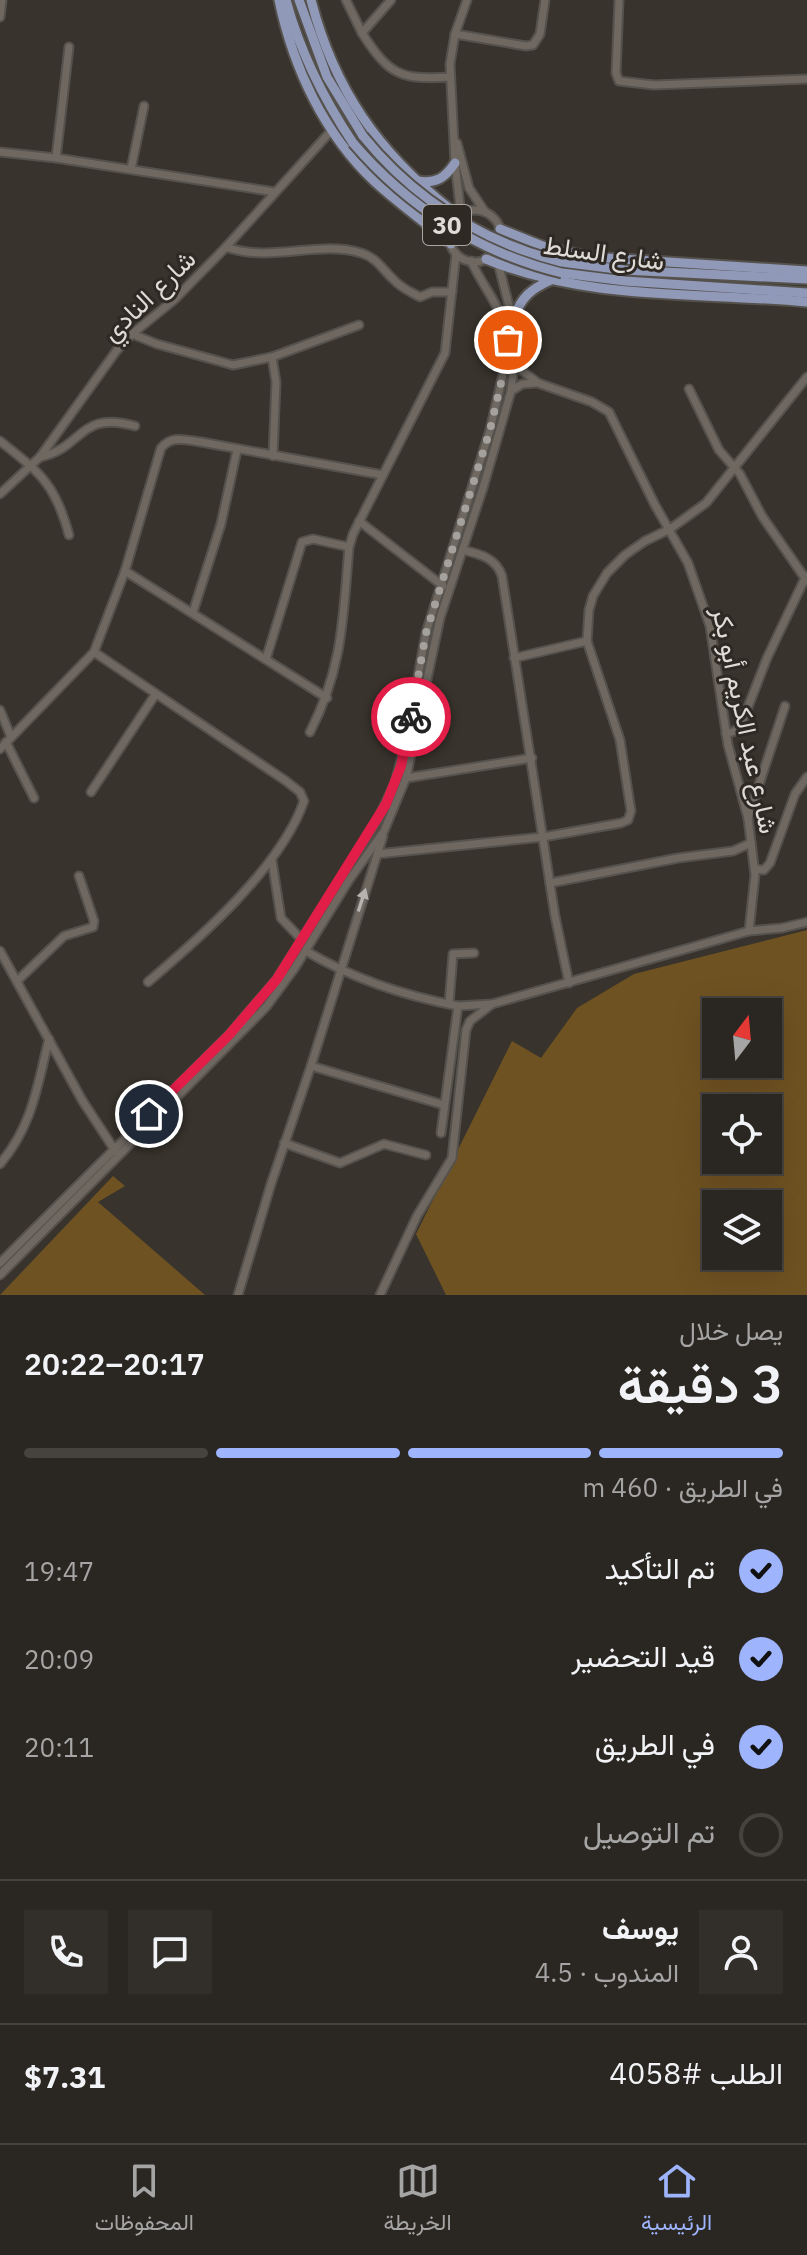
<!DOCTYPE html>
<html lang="ar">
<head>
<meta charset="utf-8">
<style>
  :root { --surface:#2a2621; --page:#322e2a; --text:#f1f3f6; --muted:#a5a5a5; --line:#46433f; --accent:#9eb4fd }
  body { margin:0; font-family:"IBM Plex Sans",Vazirmatn,sans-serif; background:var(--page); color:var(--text); direction:rtl; height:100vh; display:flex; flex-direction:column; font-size:30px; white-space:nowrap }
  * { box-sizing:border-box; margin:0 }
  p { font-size:26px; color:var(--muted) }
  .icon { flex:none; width:44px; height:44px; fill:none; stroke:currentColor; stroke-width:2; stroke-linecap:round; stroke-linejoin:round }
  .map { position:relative; height:1295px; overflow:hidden; direction:ltr }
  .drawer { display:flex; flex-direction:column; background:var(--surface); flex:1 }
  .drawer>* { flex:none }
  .needle { width:52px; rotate:16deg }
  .buttons { position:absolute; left:702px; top:998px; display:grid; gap:16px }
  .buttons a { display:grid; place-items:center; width:80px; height:80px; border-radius:0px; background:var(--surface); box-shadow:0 8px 32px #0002,0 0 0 2px var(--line); font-size:40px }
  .pin { position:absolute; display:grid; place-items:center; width:68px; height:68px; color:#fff; margin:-34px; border:4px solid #fff; border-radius:50%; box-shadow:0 2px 8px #0007 }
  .courier { position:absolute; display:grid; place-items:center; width:80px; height:80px; margin:-40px; border:6px solid #e11d48; border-radius:50%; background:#fff; color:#222; box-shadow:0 2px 10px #0007 }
  .overview em { font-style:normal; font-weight:600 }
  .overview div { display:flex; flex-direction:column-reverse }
  .overview { display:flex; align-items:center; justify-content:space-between; height:136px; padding:0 24px }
  h1 { font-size:52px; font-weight:600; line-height:60px }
  .bar { display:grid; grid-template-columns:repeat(4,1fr); gap:12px 8px; align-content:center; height:96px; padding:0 24px }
  .bar i { height:10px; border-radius:6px; background:var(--line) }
  .bar .selected { background:var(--accent) }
  .bar p { grid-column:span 4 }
  .line { display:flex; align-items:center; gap:20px; padding:0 24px; border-top:2px solid var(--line) }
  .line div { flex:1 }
  .round { display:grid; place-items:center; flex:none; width:84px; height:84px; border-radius:0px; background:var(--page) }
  ol { padding:0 24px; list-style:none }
  li { display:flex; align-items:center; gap:24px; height:88px }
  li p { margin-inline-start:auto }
  li .icon { padding:8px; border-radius:50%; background:var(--accent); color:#111; stroke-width:4 }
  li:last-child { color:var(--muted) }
  li i { width:44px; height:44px; border:4px solid var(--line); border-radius:50% }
  .tabs { display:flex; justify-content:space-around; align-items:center; height:112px; border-top:2px solid var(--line); background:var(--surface); font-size:22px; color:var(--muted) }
  .tabs a { display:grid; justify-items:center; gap:4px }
  .tabs .selected { color:var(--accent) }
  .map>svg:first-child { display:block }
</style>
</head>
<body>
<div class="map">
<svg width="807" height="1295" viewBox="0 0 807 1295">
  <rect width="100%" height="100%" fill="#38332c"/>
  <!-- green -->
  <g fill="#6f5222" fill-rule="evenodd">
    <path d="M807,930V1295H446L416,1234L512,1041L541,1058L577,1008L634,974ZM716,1012H768V1064H716ZM716,1108H768V1160H716ZM716,1204H768V1256H716Z"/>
    <polygon points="113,1176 125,1186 98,1202 205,1295 0,1295"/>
  </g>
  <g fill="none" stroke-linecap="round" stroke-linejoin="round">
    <!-- minor casing -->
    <g stroke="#55514c" stroke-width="11">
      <g id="minor">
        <polyline points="346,0 362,33 391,0"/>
        <polyline points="619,0 616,73 619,81 654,85 807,79"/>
        <polyline points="0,17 2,0"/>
        <path d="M362,33C389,75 400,80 450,77"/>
        <polyline points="455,34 526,46 533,45 540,34 545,0"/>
        <polyline points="457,143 469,188 485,212"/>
        <polyline points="0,152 56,158 275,192"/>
        <polyline points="56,158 69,47"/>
        <polyline points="131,169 144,106"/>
        <circle cx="475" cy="236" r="26"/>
        <polyline points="461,215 455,163 450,64 455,34 467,0"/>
        <path d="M226,247C271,263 319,240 361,253C376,257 383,270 394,280C401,288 411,292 420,297L432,292H452"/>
        <polyline points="132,334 157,344 233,365 272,357 276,382 273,456"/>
        <polyline points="272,357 359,325"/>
        <polyline points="515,365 538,383 592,402 609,412 655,505 688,563 710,626 728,745 748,818 755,875 749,931 782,928 807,922"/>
        <polyline points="689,389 719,450 740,474 762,516 807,581"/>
        <polyline points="511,391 522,384 535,383"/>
        <path d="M0,441C40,473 55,483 69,535"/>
        <path d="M40,457C84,448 78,410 135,426"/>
        <polyline points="0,494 40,457 117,350 132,334 174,300 226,247 331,131"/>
        <polyline points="359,521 443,586"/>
        <path d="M463,550C480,554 496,558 502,576L555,916L569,983"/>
        <polyline points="125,571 327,698"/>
        <polyline points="193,612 221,524 237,450"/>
        <path d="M94,652L286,781L300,792L304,801C281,867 201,937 148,982"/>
        <polyline points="514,658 587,641"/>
        <polyline points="266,659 302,542 313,539 349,547"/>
        <polyline points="0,710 11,737"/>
        <path d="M310,732C343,668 343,617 349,547L353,534L445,353L456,254"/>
        <polyline points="726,734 735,731 741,725 767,658 806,576"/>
        <polyline points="6,742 34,798"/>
        <path d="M0,749L94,652L125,571L161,448C172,435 186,440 201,442L383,475"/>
        <polyline points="406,778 532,758"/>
        <polyline points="91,792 155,695"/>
        <polyline points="748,818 785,706"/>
        <polyline points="377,854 543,837 621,823 628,820 631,811 620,740 587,641 589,610 593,596 607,573 625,555 645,541 670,529 706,503 807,377"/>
        <polyline points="272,861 281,918 302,940"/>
        <polyline points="755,869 764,870 770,863 795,794 807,777"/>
        <polyline points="550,883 678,858 733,851 751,843"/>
        <polyline points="0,951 82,1100 116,1152"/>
        <path d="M306,951C353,979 406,996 458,1006L441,1133"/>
        <polyline points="17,981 64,936 93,927 94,921 79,876"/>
        <polyline points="449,1004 453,954 474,953"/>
        <polyline points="458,1006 492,1004 749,931"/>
        <polyline points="311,1066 444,1105"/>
        <polyline points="284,1143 340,1163 384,1144 426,1155"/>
        <path d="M0,1164C33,1125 37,1086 49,1039"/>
        <path d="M0,1263L229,1035L277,979L378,819L395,783L406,742L426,633L490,430L508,353C508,312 487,295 471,261"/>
        <polyline points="0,1275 266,1007 294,969 349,880 384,831 406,778 440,618 483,488 511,391 517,337 498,263"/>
        <polyline points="238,1295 271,1184 311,1066 383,836"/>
        <polyline points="380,1295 417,1216 452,1158 466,1030 470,1021 492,1004"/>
      </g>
    </g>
    <!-- major casing -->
    <g stroke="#55514c" stroke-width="13">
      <g id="major">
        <path d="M279,0C293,67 324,134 375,182C399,204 426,223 451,244"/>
        <path d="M286,0C300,52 323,98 353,143"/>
        <polyline points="299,0 327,77 363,136"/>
        <path d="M311,0C334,89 378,152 450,209"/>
        <path d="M418,181C436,184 445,178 455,163"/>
        <polyline points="500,229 545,247 591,257 807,271"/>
        <path d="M486,259C586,301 701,292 807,302"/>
        <polyline points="561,262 624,270 807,279"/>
        <polyline points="562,273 625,281 807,293"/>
        <path d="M514,318C521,297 531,289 551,280"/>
      </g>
    </g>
    <!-- minor -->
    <use href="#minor" stroke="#6e6861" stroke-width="7"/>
    <!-- major -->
    <use href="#major" stroke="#9199b9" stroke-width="9"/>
    <!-- major-bridge casing -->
    <g stroke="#55514c" stroke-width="13" stroke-linecap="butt">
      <g id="major-bridge">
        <path d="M363,136C414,199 481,241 561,262"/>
        <path d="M353,143C408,207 479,253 562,273"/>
      </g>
    </g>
    <!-- major-bridge -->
    <use href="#major-bridge" stroke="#9199b9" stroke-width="9"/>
  </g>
  <!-- one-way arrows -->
  <defs><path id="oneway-solid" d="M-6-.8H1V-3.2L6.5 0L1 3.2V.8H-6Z" transform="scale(2)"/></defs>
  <use fill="#b7b3ae" href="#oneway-solid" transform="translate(362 900) rotate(-72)"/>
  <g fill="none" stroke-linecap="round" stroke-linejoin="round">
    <!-- done -->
    <polyline stroke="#a5a19c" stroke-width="8" stroke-dasharray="0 14.4" points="411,717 426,633 490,430 508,353 508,340"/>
    <!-- route -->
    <polyline stroke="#e11d48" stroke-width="10" points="149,1114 229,1035 277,979 386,804 401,766 411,717"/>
  </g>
  <g text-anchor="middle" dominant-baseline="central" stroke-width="6" stroke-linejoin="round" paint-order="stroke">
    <!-- shield labels -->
    <rect fill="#2e2923" stroke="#aaa6a2" stroke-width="2" x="423" y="205" width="48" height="40" rx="6"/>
    <g font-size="24" font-weight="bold" fill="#dfdcd8">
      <text x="447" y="225">30</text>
    </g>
    <!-- street labels -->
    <g font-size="26" fill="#dfdcd8" stroke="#2e2923">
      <text transform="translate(604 252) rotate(8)">شارع السلط</text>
      <text transform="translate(148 295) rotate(-44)">شارع النادي</text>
      <text transform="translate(746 720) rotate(78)">شارع عبد الكريم أبو بكر</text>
    </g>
  </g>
</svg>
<div class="buttons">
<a><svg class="needle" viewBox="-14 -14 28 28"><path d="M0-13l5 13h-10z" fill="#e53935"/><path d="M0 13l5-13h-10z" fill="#a5a5a5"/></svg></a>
<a><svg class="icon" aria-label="locate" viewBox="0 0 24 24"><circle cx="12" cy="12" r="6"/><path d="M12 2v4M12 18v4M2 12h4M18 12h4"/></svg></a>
<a><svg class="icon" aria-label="layers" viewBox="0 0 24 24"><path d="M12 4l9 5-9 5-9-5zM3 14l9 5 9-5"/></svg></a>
</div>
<div class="pin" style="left:508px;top:340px;background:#ea580c"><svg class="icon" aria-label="bag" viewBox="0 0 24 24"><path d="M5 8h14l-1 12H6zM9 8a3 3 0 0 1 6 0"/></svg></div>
<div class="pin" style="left:149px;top:1114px;background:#1f2937"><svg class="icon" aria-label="home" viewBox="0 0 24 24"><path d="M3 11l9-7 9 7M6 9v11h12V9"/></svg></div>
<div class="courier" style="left:411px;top:717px"><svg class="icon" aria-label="bike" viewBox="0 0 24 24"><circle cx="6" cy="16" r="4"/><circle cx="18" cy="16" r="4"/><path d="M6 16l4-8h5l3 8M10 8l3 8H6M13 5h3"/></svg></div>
</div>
<section class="drawer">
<div class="overview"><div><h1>3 دقيقة</h1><p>يصل خلال</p></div><em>20:17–20:22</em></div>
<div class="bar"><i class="selected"></i><i class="selected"></i><i class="selected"></i><i></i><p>في الطريق · 460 m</p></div>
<ol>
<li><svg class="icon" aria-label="check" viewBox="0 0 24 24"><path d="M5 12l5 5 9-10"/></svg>تم التأكيد<p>19:47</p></li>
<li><svg class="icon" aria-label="check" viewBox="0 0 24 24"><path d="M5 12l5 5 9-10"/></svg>قيد التحضير<p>20:09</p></li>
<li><svg class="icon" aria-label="check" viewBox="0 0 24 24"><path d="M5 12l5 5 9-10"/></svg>في الطريق<p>20:11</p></li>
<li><i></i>تم التوصيل</li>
</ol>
<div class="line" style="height:144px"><a class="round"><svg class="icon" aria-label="person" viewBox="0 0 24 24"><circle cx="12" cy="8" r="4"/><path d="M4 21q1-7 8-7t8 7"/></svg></a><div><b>يوسف</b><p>المندوب · 4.5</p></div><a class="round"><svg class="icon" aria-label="chat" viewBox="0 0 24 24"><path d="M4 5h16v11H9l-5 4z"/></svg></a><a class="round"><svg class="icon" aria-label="phone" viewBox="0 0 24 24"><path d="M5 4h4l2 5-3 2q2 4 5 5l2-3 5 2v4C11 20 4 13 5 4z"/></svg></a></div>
<div class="line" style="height:104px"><div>الطلب #4058</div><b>$7.31</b></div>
</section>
<nav class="tabs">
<a class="selected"><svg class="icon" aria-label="home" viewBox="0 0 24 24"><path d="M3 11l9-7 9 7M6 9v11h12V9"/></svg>الرئيسية</a>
<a><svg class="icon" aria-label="map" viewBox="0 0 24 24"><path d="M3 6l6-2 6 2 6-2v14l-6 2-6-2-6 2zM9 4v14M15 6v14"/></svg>الخريطة</a>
<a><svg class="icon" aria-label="saved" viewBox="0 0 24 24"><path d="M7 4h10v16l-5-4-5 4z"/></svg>المحفوظات</a>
</nav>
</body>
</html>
